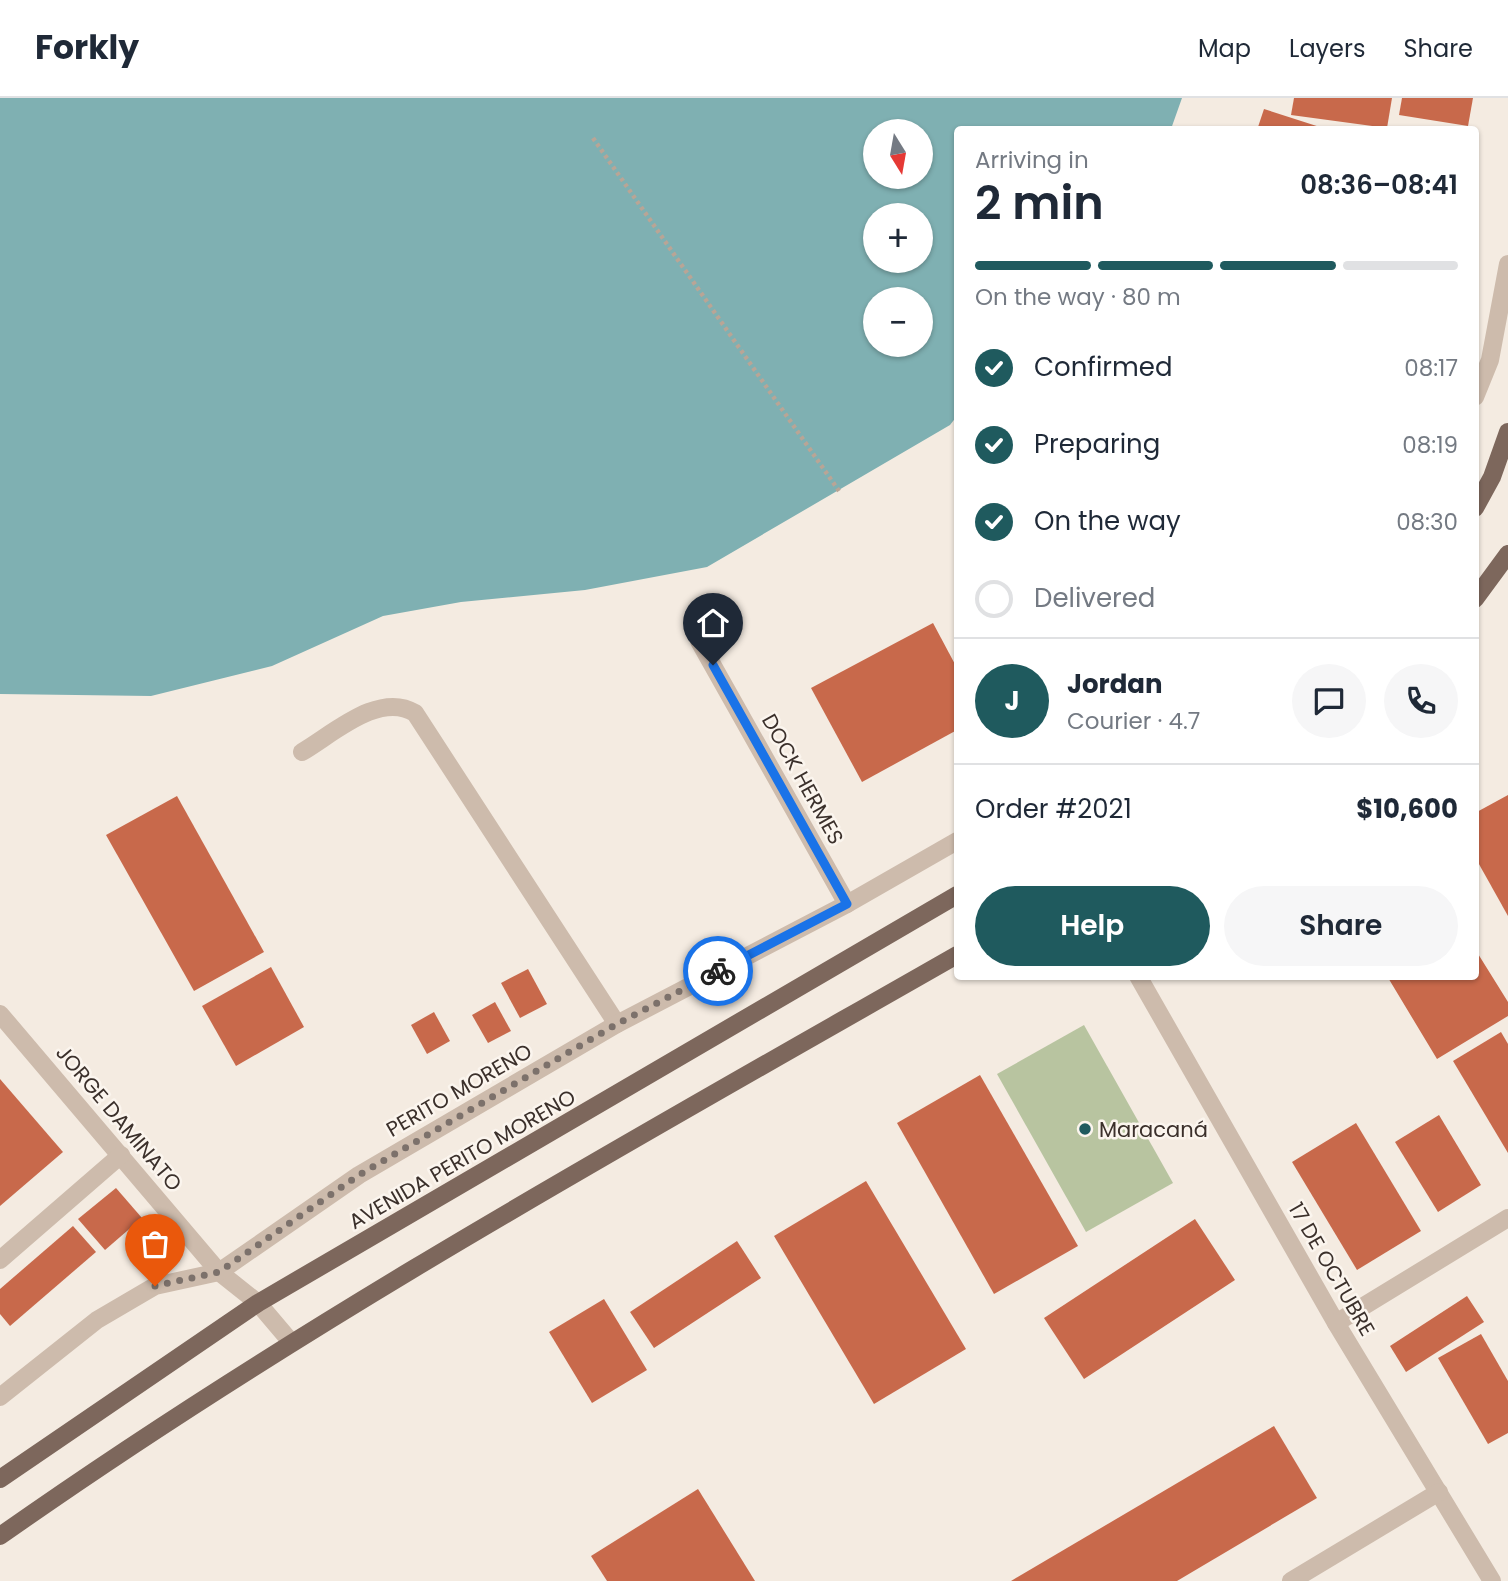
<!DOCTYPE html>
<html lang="en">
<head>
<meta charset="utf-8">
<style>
  :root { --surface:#fff; --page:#f6f6f7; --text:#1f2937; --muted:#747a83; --line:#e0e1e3; --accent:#1f5a5e }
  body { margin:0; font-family:Poppins,sans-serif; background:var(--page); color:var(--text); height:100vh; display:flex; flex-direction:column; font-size:26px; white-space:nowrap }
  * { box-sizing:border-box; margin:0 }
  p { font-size:23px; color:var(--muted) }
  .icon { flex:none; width:38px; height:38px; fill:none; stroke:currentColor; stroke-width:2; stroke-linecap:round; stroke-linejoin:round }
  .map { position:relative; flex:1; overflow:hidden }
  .drawer { position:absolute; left:954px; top:28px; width:525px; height:854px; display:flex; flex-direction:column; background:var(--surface); border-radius:7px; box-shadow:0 2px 5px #0004 }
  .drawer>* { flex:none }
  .needle { width:46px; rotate:169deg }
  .fabs { position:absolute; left:863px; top:21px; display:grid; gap:14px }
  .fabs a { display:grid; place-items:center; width:70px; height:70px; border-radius:50%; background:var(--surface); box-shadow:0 2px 5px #0004; font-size:35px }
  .pin { position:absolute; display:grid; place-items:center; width:60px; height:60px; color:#fff; margin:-72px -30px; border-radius:50% 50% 50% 0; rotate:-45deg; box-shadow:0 0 7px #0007 }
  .pin .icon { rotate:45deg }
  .courier { position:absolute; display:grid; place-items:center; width:70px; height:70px; margin:-35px; border:5px solid #1a73e8; border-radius:50%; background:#fff; color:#222; box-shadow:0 2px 9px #0007 }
  .overview em { font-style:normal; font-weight:600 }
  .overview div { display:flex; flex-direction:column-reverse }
  .overview { display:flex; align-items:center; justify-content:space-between; height:119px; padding:0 21px }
  h1 { font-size:46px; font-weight:600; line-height:52px }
  .bar { display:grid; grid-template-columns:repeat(4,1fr); gap:10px 7px; align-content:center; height:84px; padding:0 21px }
  .bar i { height:9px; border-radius:5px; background:var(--line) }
  .bar .current { background:var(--accent) }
  .bar p { grid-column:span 4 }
  .line { display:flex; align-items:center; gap:18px; padding:0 21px; border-top:2px solid var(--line) }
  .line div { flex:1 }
  .round { display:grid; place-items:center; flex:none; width:74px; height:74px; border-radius:37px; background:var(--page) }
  ol { padding:0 21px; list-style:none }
  li { display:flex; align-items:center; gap:21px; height:77px }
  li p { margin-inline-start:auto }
  li .icon { padding:7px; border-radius:50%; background:var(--accent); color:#fff; stroke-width:4 }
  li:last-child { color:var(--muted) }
  li i { width:38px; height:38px; border:4px solid var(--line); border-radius:50% }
  .cta { display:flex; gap:14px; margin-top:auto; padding:14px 21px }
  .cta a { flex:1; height:80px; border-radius:42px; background:var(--accent); color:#fff; font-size:28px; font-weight:600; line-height:80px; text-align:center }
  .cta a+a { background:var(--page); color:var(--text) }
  header { display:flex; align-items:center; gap:42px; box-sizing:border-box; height:98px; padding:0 35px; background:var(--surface); border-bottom:2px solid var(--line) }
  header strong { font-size:33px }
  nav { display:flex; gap:38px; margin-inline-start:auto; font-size:24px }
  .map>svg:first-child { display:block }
</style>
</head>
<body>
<header>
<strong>Forkly</strong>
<nav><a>Map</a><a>Layers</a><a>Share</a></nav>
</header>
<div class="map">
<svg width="1508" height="1483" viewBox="0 0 1508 1483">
  <rect width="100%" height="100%" fill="#f4ebe1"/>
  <!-- green -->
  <polygon fill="#b8c4a0" points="1084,927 1173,1085 1086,1134 997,976"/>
  <!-- water -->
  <path fill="#7fb0b2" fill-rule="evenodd" d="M0,0H1182L1171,31L957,32V318L950,327L707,469L585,492L461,504L383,518L272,568L151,598L0,596ZM875,33H920V79H875ZM875,117H920V163H875ZM875,201H920V247H875Z"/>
  <!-- building -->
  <g fill="#c8694b">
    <polygon points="1294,0 1392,0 1387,30 1291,17"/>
    <polygon points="1402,0 1473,0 1468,28 1399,17"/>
    <polygon points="1264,11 1326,31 1325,32 1257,32"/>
    <polygon points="933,525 957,570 957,632 862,684 811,590"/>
    <polygon points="1508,697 1508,818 1475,759 1475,715"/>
    <polygon points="177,698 264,854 194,893 106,737"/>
    <polygon points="1475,851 1508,904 1508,918 1437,961 1387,878 1475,878"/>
    <polygon points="271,869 304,929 236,968 202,908"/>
    <polygon points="528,871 547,906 520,920 501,885"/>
    <polygon points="495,904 511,933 488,945 472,917"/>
    <polygon points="434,914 450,943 427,956 411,927"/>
    <polygon points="1501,934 1508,946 1508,1055 1453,963"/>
    <polygon points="980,977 1078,1148 994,1196 897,1025"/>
    <polygon points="0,981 63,1054 0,1108"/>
    <polygon points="1439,1017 1481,1087 1438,1114 1395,1044"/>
    <polygon points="1356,1025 1421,1133 1357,1172 1292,1064"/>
    <polygon points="866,1083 966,1251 874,1306 774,1138"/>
    <polygon points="116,1090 142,1120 105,1152 78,1121"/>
    <polygon points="1195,1121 1235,1182 1084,1281 1044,1220"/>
    <polygon points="73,1128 96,1154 10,1228 0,1216 0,1191"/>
    <polygon points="737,1143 761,1180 654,1250 630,1214"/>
    <polygon points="1467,1198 1484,1224 1406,1274 1390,1248"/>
    <polygon points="604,1201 647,1272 592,1305 549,1234"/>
    <polygon points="1481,1236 1508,1283 1508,1335 1488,1346 1438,1260"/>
    <polygon points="1274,1328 1317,1400 1177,1483 1011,1483"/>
    <polygon points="698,1391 755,1483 607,1483 591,1458"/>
  </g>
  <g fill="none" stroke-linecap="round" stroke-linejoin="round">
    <!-- path -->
    <polyline stroke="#b9a596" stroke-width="4.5" stroke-dasharray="3.5 3.5" stroke-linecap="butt" points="593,40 839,393"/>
    <!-- minor -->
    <g stroke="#cdbbac" stroke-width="18">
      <polyline points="1475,299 1490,262 1508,166"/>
      <polyline points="699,543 847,806"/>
      <path d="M302,654C333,636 379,593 415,615L617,926"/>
      <polyline points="1138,878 1336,1225 1492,1483"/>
      <polyline points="0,916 219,1174 258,1205 291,1244"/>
      <polyline points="0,1162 121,1057"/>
      <polyline points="1336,1225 1508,1120"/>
      <polyline points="0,1299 97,1222 155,1188 219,1174 359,1077 617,926 847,806 957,743"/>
      <polyline points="1291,1483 1439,1394"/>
    </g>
    <!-- major -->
    <g stroke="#7d675c" stroke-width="18">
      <polyline points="1475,410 1492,379 1508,334"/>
      <polyline points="1475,501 1508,456"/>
      <polyline points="0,1381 258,1205 957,797"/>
      <path d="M0,1438C305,1223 633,1042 957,857"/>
    </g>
  </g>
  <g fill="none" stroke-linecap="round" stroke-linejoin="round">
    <!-- done -->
    <polyline stroke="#7c716b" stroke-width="7" stroke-dasharray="0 12.6" points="155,1188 219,1174 359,1077 617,926 718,873"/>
    <!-- route -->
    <polyline stroke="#1a73e8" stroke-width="9" points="713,567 847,806 718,873"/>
  </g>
  <!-- markers -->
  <circle fill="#1f5a5e" stroke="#fbf5ee" stroke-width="2.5" cx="1085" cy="1031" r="7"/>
  <g text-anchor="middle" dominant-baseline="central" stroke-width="5" stroke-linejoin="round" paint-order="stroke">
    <!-- street labels -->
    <g font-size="21" fill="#3b302b" stroke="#fbf5ee">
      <text transform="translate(803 681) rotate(61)">DOCK HERMES</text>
      <text transform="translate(459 992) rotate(-30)">PERITO MORENO</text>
      <text transform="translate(119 1020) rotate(50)">JORGE DAMINATO</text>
      <text transform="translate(462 1061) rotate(-30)">AVENIDA PERITO MORENO</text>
      <text transform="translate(1332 1171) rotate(60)">17 DE OCTUBRE</text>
    </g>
    <!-- poi labels -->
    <g font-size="21" fill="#3b302b" stroke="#fbf5ee" text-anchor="start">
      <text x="1099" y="1031">Maracaná</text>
    </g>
  </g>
</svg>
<div class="fabs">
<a><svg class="needle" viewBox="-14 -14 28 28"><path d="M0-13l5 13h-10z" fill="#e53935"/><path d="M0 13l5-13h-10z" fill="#747a83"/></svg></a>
<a>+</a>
<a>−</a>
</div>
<div class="pin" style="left:155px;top:1188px;background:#ea580c"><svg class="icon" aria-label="bag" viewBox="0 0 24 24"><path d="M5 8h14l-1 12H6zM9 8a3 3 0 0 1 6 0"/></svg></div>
<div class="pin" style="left:713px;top:567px;background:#1f2937"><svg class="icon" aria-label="home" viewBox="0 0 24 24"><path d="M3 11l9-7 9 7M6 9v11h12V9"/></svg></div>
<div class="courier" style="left:718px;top:873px"><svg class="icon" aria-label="bike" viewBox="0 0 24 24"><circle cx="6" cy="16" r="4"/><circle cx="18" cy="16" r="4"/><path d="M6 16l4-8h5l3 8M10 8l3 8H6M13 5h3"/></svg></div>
<section class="drawer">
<div class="overview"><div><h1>2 min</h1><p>Arriving in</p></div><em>08:36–08:41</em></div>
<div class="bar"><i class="current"></i><i class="current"></i><i class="current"></i><i></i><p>On the way · 80 m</p></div>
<ol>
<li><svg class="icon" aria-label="check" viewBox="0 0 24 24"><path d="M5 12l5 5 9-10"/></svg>Confirmed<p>08:17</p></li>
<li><svg class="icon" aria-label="check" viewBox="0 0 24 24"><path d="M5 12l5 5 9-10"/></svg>Preparing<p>08:19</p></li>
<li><svg class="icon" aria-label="check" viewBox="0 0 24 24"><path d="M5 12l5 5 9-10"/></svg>On the way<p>08:30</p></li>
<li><i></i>Delivered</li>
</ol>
<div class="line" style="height:126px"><b class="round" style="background:var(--accent);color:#fff">J</b><div><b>Jordan</b><p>Courier · 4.7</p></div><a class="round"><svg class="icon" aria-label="chat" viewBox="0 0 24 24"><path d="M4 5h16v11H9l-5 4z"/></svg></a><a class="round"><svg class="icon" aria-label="phone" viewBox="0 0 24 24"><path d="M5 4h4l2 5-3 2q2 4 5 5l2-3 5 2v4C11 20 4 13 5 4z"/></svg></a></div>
<div class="line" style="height:91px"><div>Order #2021</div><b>$10,600</b></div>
<div class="cta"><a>Help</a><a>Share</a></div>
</section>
</div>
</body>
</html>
